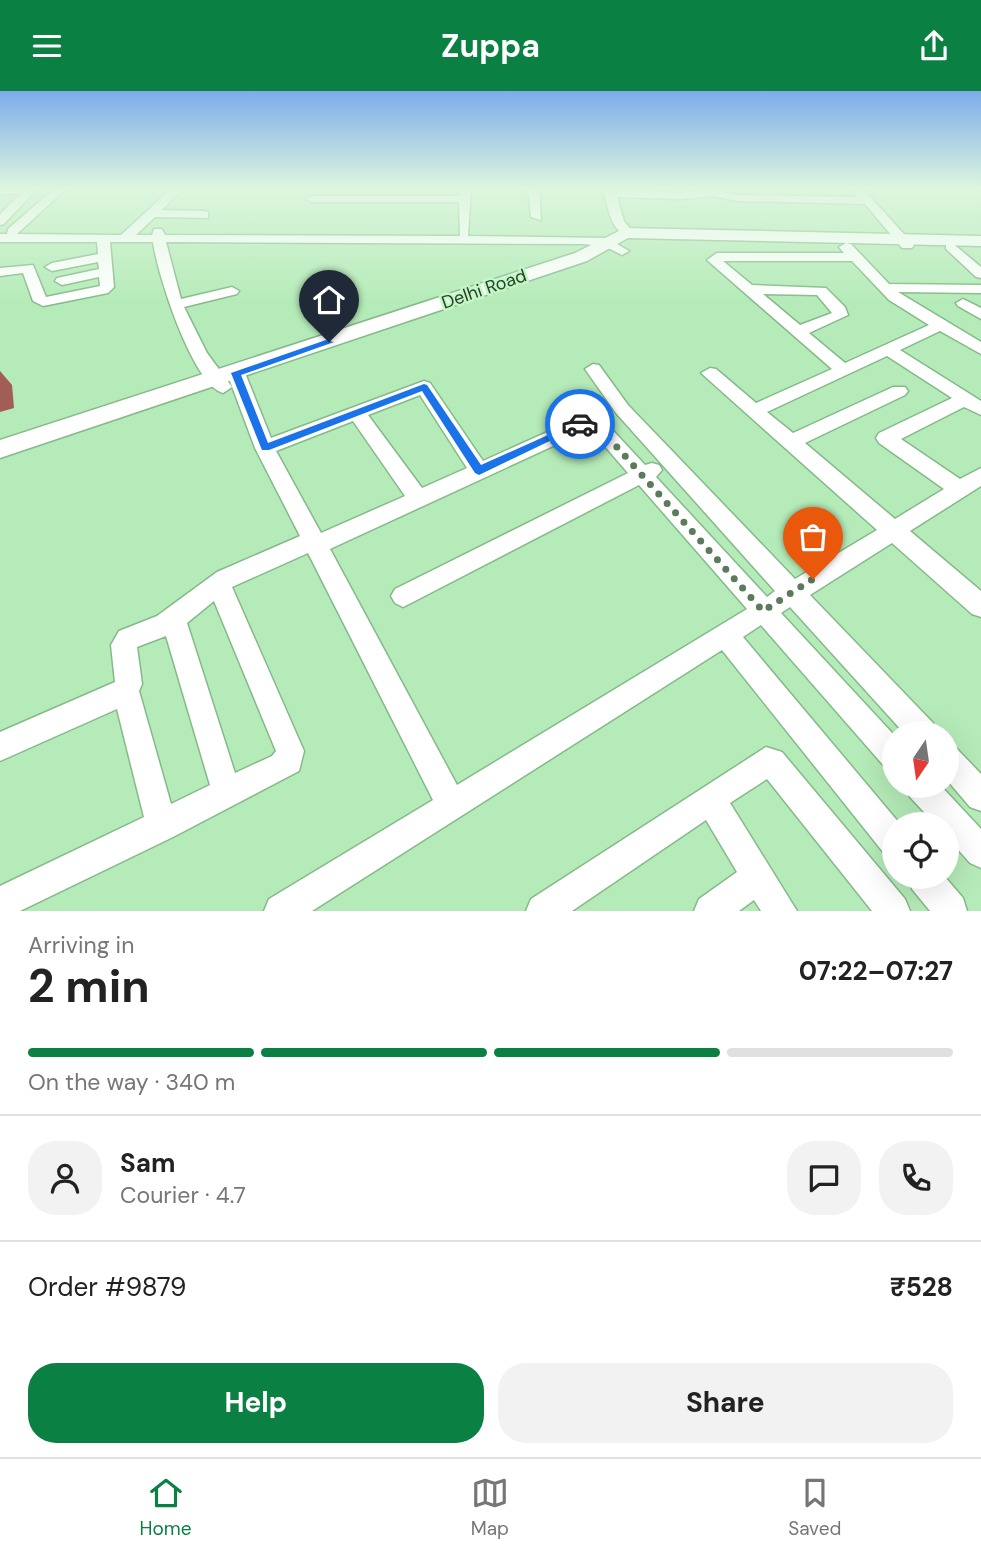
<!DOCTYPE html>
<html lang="en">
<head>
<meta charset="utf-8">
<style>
  :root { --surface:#fff; --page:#f2f2f2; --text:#222; --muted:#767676; --line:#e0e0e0; --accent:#0b8043 }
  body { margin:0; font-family:"DM Sans",sans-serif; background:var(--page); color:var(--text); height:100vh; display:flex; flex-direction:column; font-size:26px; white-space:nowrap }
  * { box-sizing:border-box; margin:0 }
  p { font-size:23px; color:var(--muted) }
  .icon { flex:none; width:38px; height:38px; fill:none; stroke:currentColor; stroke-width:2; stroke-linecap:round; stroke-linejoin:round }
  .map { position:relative; height:820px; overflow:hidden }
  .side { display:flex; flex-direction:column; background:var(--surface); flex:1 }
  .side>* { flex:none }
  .needle { width:46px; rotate:193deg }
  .tools { position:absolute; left:882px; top:630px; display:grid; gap:14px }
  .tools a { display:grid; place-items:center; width:77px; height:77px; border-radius:50%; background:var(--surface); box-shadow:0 7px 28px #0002; font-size:35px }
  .pin { position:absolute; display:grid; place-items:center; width:60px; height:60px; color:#fff; margin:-72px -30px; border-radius:50% 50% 50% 0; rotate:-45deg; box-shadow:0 0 7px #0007 }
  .pin .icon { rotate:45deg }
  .courier { position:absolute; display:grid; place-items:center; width:70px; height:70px; margin:-35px; border:5px solid #1a73e8; border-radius:50%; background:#fff; color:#222; box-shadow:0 2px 9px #0007 }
  .head em { font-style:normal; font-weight:700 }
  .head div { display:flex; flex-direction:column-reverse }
  .head { display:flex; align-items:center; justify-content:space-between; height:119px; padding:0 28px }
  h1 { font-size:46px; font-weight:700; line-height:52px }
  .bar { display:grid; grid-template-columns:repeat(4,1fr); gap:10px 7px; align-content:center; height:84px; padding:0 28px }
  .bar i { height:9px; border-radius:5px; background:var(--line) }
  .bar .on { background:var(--accent) }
  .bar p { grid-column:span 4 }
  .line { display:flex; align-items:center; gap:18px; padding:0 28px; border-top:2px solid var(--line) }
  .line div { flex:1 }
  .round { display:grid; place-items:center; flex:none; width:74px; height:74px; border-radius:28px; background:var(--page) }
  .action { display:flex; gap:14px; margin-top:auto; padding:14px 28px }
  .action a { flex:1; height:80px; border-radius:28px; background:var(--accent); color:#fff; font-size:28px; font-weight:700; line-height:80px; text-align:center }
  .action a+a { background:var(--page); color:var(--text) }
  header { display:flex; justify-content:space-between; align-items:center; height:91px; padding:0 28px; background:var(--accent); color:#fff; font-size:32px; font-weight:700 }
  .dock { display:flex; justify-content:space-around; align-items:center; height:98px; border-top:2px solid var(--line); background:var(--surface); font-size:19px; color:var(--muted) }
  .dock a { display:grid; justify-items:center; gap:4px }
  .dock .on { color:var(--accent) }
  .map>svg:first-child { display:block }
</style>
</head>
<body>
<header><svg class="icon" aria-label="menu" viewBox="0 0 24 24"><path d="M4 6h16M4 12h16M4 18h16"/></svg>Zuppa<svg class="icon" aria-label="share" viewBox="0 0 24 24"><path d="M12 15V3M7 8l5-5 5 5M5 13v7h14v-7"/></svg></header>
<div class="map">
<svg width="981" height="820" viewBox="0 0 981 820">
  <rect width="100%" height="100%" fill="#b5ebb8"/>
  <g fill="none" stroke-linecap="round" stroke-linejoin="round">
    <!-- minor casing -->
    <g stroke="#85b989" stroke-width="3">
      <g id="minor">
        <polygon points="0,97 38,97 4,133 0,134 0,123 21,102 0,103"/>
        <path d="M55,97H67L17,143L121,144L172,97H183L162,119L204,120L208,121V127L155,126L136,144H152L154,138H162L165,144L460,145L459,111H312L306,108L312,105H460L461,97H471L468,145L607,147L629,160L622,164L604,155L582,153L166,151L181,208L232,196L239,200L237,203L184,216L207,262L232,296L223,302C192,293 157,182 153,151H110L114,196L108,202L43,215L33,210L23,182L0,185V177L33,174L46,206L100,195L99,186L62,194L55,190L57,187L99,178L98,171L52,180L45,176L52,172L98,163L97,151H0V143H7L8,138Z"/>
        <polygon points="528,97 539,97 541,129 531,126"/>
        <path d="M603,97L681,102L713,99L737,104L858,106L854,101L860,98L864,99L914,154L912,157H902L865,113L737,110L713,105L681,108L617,106L624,130L634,142L628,146C609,138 608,115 603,97Z"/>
        <polygon points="951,151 981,176 981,187 976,186 946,158 946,152"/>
        <path d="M846,152L851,153L889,193L981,194V202L898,201L981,251V263L940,240L900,259L981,310V324L964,316L901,348L960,388L981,377V395L910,440L981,500V526L972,523L892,452L810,504L933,632L937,642H904L790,516L781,522L894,644V679L884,675L761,534L743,546L900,733H894V766L883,761L722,559L312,820H264L269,808L433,709L308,462L232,496L304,660L299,680L173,746L20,820H0V795L144,726L117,618L0,670V641L115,591L111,554L119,540L157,525L217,481L300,445L255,357L227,282L230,278L236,277L245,282L271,347L424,290L430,292L483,370L585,324L603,318L609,320L612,324L605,331L645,374L652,372L659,374L662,379L656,386L767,506L775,500L616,322L585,278L593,273L599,274L628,314L795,488L877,439L701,282L710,277L716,278L756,312L832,278L707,169L717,162H844L839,156ZM723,170H852L889,209L929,234L845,272L809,242L848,224L845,216L826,197L752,194ZM763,203L817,204L832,222L800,234ZM887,265L952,307L879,342L876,347L879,352L944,398L895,428L805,352L905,304L908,300L905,296H893L793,342L767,321ZM420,304L467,377L422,397L368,324ZM353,330L405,405L321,442L276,360ZM590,338L628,382L395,498L391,505L395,512L403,516L411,512L639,394L747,518L457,694L330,458ZM214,510L276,660L272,665L235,682L187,532ZM166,545L210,694L171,713L139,600L142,593L137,556Z"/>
        <polygon points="963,208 981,217 981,228 958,215 956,212"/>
        <polygon points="947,654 957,658 981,683 981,720 970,716 947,689"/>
        <polygon points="766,656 782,661 905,808 910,820 872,820 767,688 730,712 797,820 761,820 754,809 739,820 694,820 699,808 737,781 706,729 572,820 526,820 531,808"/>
        <polygon points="906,695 941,695 981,738 981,777 970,772 947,746 947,733 935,733 910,706"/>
        <polygon points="908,786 945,786 963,807 967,820 930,820 912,798"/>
      </g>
    </g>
    <!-- major casing -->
    <g stroke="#85b989" stroke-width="3">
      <polygon id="major" points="625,137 981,145 981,155 628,147 587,170 0,367 0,349 575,162"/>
    </g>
    <!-- minor -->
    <use href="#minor" fill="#fff" fill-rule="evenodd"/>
    <!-- major -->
    <use href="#major" fill="#fff" fill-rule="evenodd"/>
  </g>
  <!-- shaded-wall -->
  <polygon fill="#a35d57" points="0,280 12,294 14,317 0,321"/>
  <!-- sky -->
  <linearGradient id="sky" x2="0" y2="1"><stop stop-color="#7daceb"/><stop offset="0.46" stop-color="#def6df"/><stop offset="1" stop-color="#def6df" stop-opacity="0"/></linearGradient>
  <rect width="981" height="212" fill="url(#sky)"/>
  <!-- route -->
  <polygon fill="#1a73e8" points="326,249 334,251 241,284 268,352 424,293 427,294 481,374 577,331 585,333 479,384 475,382 422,300 269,359 262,359 231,282"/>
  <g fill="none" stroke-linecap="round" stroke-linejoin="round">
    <!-- done -->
    <polyline stroke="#5b7b5c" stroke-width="7" stroke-dasharray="0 12.6" points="580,333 592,328 763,520 813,488"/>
  </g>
  <g text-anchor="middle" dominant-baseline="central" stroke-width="5" stroke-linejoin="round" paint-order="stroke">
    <!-- far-street labels -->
    <g font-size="18" fill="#2a3f2b" stroke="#c2f8c5">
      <text transform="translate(484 198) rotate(-19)">Delhi Road</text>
    </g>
  </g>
</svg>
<div class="tools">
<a><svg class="needle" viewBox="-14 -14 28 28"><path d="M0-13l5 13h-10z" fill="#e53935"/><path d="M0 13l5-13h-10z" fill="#767676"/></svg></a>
<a><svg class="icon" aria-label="locate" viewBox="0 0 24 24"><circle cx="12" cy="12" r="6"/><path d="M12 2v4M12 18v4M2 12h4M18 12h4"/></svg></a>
</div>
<div class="pin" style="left:813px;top:488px;background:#ea580c"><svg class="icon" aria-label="bag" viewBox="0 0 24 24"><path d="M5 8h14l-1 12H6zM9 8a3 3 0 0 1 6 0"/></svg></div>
<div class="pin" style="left:329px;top:251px;background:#1f2937"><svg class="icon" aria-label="home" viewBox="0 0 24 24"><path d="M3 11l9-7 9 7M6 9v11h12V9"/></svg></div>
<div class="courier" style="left:580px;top:333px"><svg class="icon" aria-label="car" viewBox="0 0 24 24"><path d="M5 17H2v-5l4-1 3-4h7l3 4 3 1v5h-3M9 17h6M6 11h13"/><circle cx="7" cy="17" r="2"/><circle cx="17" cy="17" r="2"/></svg></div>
</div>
<section class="side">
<div class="head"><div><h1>2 min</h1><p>Arriving in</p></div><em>07:22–07:27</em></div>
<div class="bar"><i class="on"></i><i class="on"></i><i class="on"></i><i></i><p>On the way · 340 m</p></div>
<div class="line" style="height:126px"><a class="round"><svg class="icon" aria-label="person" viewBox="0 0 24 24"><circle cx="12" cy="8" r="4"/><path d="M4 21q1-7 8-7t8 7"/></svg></a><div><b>Sam</b><p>Courier · 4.7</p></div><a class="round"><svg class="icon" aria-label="chat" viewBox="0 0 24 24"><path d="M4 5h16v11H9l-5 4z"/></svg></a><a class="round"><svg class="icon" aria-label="phone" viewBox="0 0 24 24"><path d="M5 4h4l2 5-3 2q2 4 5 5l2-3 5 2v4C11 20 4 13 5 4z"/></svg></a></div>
<div class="line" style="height:91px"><div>Order #9879</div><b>₹528</b></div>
<div class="action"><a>Help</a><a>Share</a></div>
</section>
<nav class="dock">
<a class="on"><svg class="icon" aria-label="home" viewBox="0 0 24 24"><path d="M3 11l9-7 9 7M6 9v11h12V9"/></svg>Home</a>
<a><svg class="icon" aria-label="map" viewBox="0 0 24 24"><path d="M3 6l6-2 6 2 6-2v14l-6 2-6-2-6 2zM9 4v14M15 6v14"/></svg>Map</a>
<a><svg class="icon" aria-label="saved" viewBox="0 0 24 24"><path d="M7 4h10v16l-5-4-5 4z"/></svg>Saved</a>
</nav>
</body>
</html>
